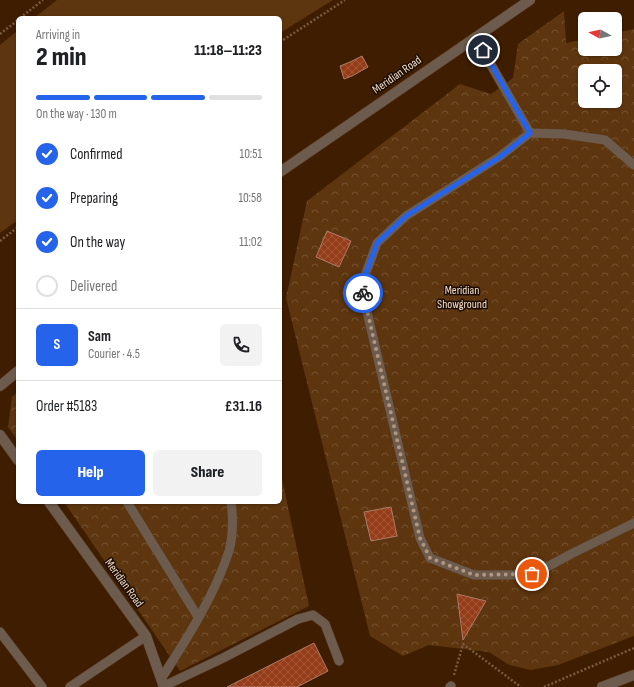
<!DOCTYPE html>
<html lang="en">
<head>
<meta charset="utf-8">
<style>
  :root { --surface:#fff; --page:#f2f2f2; --text:#202124; --muted:#757577; --line:#e0e0e0; --accent:#2563eb }
  body { margin:0; font-family:"Sofia Sans Condensed",sans-serif; background:var(--page); color:var(--text); height:100vh; display:flex; flex-direction:column; font-size:15px; white-space:nowrap }
  * { box-sizing:border-box; margin:0 }
  p { font-size:13px; color:var(--muted) }
  .icon { flex:none; width:22px; height:22px; fill:none; stroke:currentColor; stroke-width:2; stroke-linecap:round; stroke-linejoin:round }
  .map { position:relative; flex:1; overflow:hidden }
  .drawer { position:absolute; left:16px; top:16px; width:266px; height:488px; display:flex; flex-direction:column; background:var(--surface); border-radius:6px; box-shadow:0 1px 3px #0004 }
  .drawer>* { flex:none }
  .needle { width:26px; rotate:278deg }
  .tools { position:absolute; left:578px; top:12px; display:grid; gap:8px }
  .tools a { display:grid; place-items:center; width:44px; height:44px; border-radius:6px; background:var(--surface); box-shadow:0 1px 3px #0004; font-size:20px }
  .pin { position:absolute; display:grid; place-items:center; width:34px; height:34px; color:#fff; margin:-17px; border:2px solid #fff; border-radius:50%; box-shadow:0 1px 4px #0007 }
  .courier { position:absolute; display:grid; place-items:center; width:40px; height:40px; margin:-20px; border:3px solid #2563eb; border-radius:50%; background:#fff; color:#222; box-shadow:0 1px 5px #0007 }
  .headline em { font-style:normal; font-weight:800 }
  .headline div { display:flex; flex-direction:column-reverse }
  .headline { display:flex; align-items:center; justify-content:space-between; height:68px; padding:0 20px }
  h1 { font-size:26px; font-weight:800; line-height:30px }
  .bar { display:grid; grid-template-columns:repeat(4,1fr); gap:6px 4px; align-content:center; height:48px; padding:0 20px }
  .bar i { height:5px; border-radius:3px; background:var(--line) }
  .bar .on { background:var(--accent) }
  .bar p { grid-column:span 4 }
  .line { display:flex; align-items:center; gap:10px; padding:0 20px; border-top:1px solid var(--line) }
  .line div { flex:1 }
  .round { display:grid; place-items:center; flex:none; width:42px; height:42px; border-radius:6px; background:var(--page) }
  ol { padding:0 20px; list-style:none }
  li { display:flex; align-items:center; gap:12px; height:44px }
  li p { margin-inline-start:auto }
  li .icon { padding:4px; border-radius:50%; background:var(--accent); color:#fff; stroke-width:4 }
  li:last-child { color:var(--muted) }
  li i { width:22px; height:22px; border:2px solid var(--line); border-radius:50% }
  .cta { display:flex; gap:8px; margin-top:auto; padding:8px 20px }
  .cta a { flex:1; height:46px; border-radius:6px; background:var(--accent); color:#fff; font-size:16px; font-weight:800; line-height:46px; text-align:center }
  .cta a+a { background:var(--page); color:var(--text) }
  .map>svg:first-child { display:block }
</style>
</head>
<body>
<div class="map">
<svg width="634" height="687" viewBox="0 0 634 687">
  <defs>
    <pattern id="park-crowns" width="20" height="18" patternUnits="userSpaceOnUse"><rect width="20" height="18" fill="#5d350e"/><path d="M2 6a3 3 0 1 1 6 0M12 15a3 3 0 1 1 6 0" fill="none" stroke="#755230"/></pattern>
    <pattern id="building-cross-hatch" width="8" height="8" patternUnits="userSpaceOnUse"><rect width="8" height="8" fill="#953c18"/><path d="M0 0l8 8M0 8l8-8" fill="none" stroke="#a45838"/></pattern>
  </defs>
  <rect width="100%" height="100%" fill="#3e1d00"/>
  <!-- grass -->
  <g fill="#5d350e">
    <polygon points="57,0 333,0 280,33 280,18 34,18"/>
    <polygon points="18,30 18,220 0,233 0,45"/>
  </g>
  <!-- park -->
  <g fill="url(#park-crowns)" fill-rule="evenodd">
    <path d="M564,11L566,43L585,39V49H615V33L634,29V636L558,665L531,670L509,665L489,652L429,645L403,656L370,636L286,298L307,201L460,84L491,94L513,78L518,44ZM585,71H615V101H585Z"/>
    <polygon points="18,392 18,441 8,427 12,397"/>
    <polygon points="280,469 309,606 180,671 64,502 280,502"/>
  </g>
  <!-- building -->
  <g fill="url(#building-cross-hatch)" stroke="#ad7b6a">
    <polygon points="362,56 368,67 352,76 344,79 340,66 350,62"/>
    <polygon points="327,231 351,241 339,267 316,257"/>
    <polygon points="391,507 397,536 371,541 364,512"/>
    <polygon points="457,594 486,601 463,640"/>
    <polygon points="314,643 328,671 297,687 227,687"/>
  </g>
  <g fill="none" stroke-linecap="round" stroke-linejoin="round">
    <!-- service casing -->
    <g stroke="#5a3b20" stroke-width="10">
      <g id="service">
        <polyline points="475,37 530,133"/>
        <polyline points="634,165 605,140 564,134 530,133 499,157 406,216 377,243 361,286 420,538 430,558 474,575 532,575 573,553 634,523"/>
        <polyline points="127,502 198,617"/>
        <polyline points="0,632 42,687"/>
        <path d="M161,679C186,640 215,595 229,551C233,536 233,517 231,502"/>
        <polyline points="164,686 223,658 298,619 313,615 325,624 339,661"/>
        <polyline points="70,687 146,636"/>
        <polyline points="450,687 451,686"/>
      </g>
    </g>
    <!-- minor casing -->
    <g stroke="#5a3b20" stroke-width="11">
      <g id="minor">
        <polyline points="280,172 530,0"/>
        <polyline points="0,386 18,371"/>
        <polyline points="0,435 18,460"/>
        <polyline points="49,502 146,636 164,687"/>
      </g>
    </g>
    <!-- tertiary casing -->
    <g stroke="#5a3b20" stroke-width="11">
      <polyline id="tertiary" points="602,687 634,675"/>
    </g>
    <!-- path -->
    <g stroke="#795b42" stroke-width="2.5" stroke-dasharray="2 2" stroke-linecap="butt">
      <polyline points="20,18 43,0"/>
      <polyline points="0,34 18,20"/>
      <polyline points="280,42 345,0"/>
      <polyline points="0,241 18,227"/>
      <polyline points="454,675 463,644 521,687"/>
      <polyline points="544,687 634,648"/>
    </g>
    <!-- service -->
    <use href="#service" stroke="#6d5c4e" stroke-width="9"/>
    <!-- minor -->
    <use href="#minor" stroke="#6d5c4e" stroke-width="10"/>
    <!-- tertiary -->
    <use href="#tertiary" stroke="#6d5c4e" stroke-width="10"/>
  </g>
  <g fill="none" stroke-linecap="round" stroke-linejoin="round">
    <!-- done -->
    <polyline stroke="#b19781" stroke-width="4" stroke-dasharray="0 7.2" points="363,293 420,538 430,558 474,575 532,574"/>
    <!-- route -->
    <polyline stroke="#2563eb" stroke-width="5" points="363,293 361,286 377,243 406,216 500,157 530,133 483,50"/>
  </g>
  <g text-anchor="middle" dominant-baseline="central" stroke-width="3" stroke-linejoin="round" paint-order="stroke">
    <!-- street labels -->
    <g font-size="12" fill="#efd9c7" stroke="#1b0c02">
      <text transform="translate(397 75) rotate(-35)">Meridian Road</text>
      <text transform="translate(124 583) rotate(54)">Meridian Road</text>
    </g>
    <!-- park labels -->
    <g font-size="12" fill="#f6ddca" stroke="#1b0c02">
      <text x="462" y="290">Meridian<tspan x="462" dy="14">Showground</tspan></text>
    </g>
  </g>
</svg>
<div class="tools">
<a><svg class="needle" viewBox="-14 -14 28 28"><path d="M0-13l5 13h-10z" fill="#e53935"/><path d="M0 13l5-13h-10z" fill="#757577"/></svg></a>
<a><svg class="icon" aria-label="locate" viewBox="0 0 24 24"><circle cx="12" cy="12" r="6"/><path d="M12 2v4M12 18v4M2 12h4M18 12h4"/></svg></a>
</div>
<div class="pin" style="left:532px;top:574px;background:#ea580c"><svg class="icon" aria-label="bag" viewBox="0 0 24 24"><path d="M5 8h14l-1 12H6zM9 8a3 3 0 0 1 6 0"/></svg></div>
<div class="pin" style="left:483px;top:50px;background:#1f2937"><svg class="icon" aria-label="home" viewBox="0 0 24 24"><path d="M3 11l9-7 9 7M6 9v11h12V9"/></svg></div>
<div class="courier" style="left:363px;top:293px"><svg class="icon" aria-label="bike" viewBox="0 0 24 24"><circle cx="6" cy="16" r="4"/><circle cx="18" cy="16" r="4"/><path d="M6 16l4-8h5l3 8M10 8l3 8H6M13 5h3"/></svg></div>
<section class="drawer">
<div class="headline"><div><h1>2 min</h1><p>Arriving in</p></div><em>11:18–11:23</em></div>
<div class="bar"><i class="on"></i><i class="on"></i><i class="on"></i><i></i><p>On the way · 130 m</p></div>
<ol>
<li><svg class="icon" aria-label="check" viewBox="0 0 24 24"><path d="M5 12l5 5 9-10"/></svg>Confirmed<p>10:51</p></li>
<li><svg class="icon" aria-label="check" viewBox="0 0 24 24"><path d="M5 12l5 5 9-10"/></svg>Preparing<p>10:58</p></li>
<li><svg class="icon" aria-label="check" viewBox="0 0 24 24"><path d="M5 12l5 5 9-10"/></svg>On the way<p>11:02</p></li>
<li><i></i>Delivered</li>
</ol>
<div class="line" style="height:72px"><b class="round" style="background:var(--accent);color:#fff">S</b><div><b>Sam</b><p>Courier · 4.5</p></div><a class="round"><svg class="icon" aria-label="phone" viewBox="0 0 24 24"><path d="M5 4h4l2 5-3 2q2 4 5 5l2-3 5 2v4C11 20 4 13 5 4z"/></svg></a></div>
<div class="line" style="height:52px"><div>Order #5183</div><b>£31.16</b></div>
<div class="cta"><a>Help</a><a>Share</a></div>
</section>
</div>
</body>
</html>
